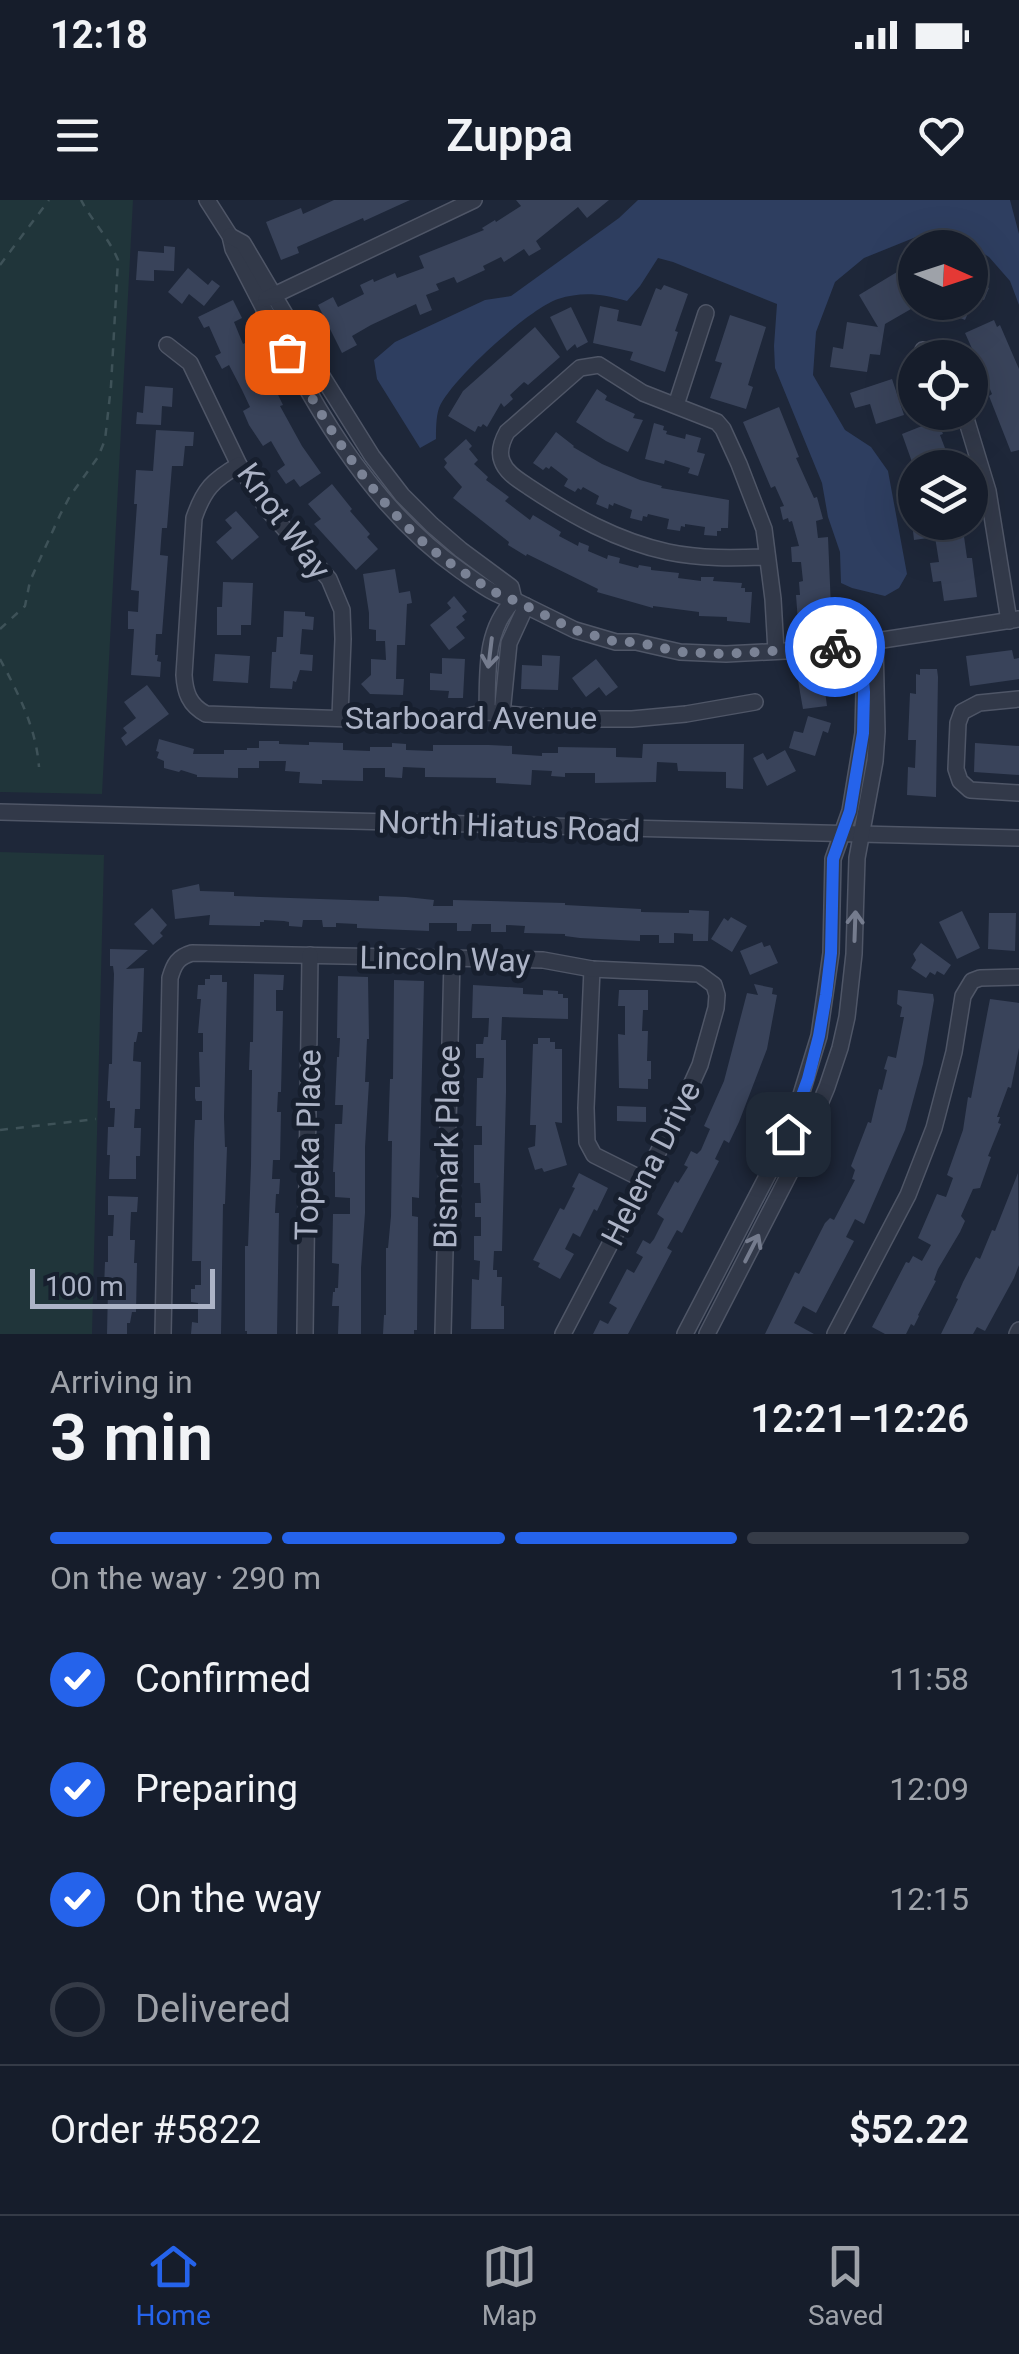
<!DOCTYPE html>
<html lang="en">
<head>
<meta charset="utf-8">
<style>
  :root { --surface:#161d2b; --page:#232a37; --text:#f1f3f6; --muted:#9ea2a9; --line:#353b47; --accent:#2563eb }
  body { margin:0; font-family:Roboto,sans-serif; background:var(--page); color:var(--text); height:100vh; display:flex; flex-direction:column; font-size:38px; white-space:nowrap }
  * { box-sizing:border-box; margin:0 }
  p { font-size:32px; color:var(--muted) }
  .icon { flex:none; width:55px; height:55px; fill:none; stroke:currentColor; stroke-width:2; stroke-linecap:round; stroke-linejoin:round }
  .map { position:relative; height:1134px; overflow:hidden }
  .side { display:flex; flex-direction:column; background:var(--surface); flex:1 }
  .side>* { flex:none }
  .needle { width:65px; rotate:93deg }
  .tools { position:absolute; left:898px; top:30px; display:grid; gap:20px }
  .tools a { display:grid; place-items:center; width:90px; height:90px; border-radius:50%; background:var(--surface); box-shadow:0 10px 40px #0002,0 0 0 2px var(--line); font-size:50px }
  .scale { position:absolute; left:30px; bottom:25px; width:185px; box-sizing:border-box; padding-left:10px; border:5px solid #acb3c6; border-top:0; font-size:28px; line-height:35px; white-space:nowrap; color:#acb3c6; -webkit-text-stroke:8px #171f2e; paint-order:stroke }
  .pin { position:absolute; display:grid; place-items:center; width:85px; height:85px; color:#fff; margin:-42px; border-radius:20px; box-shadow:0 5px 15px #0006 }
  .courier { position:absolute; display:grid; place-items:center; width:100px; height:100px; margin:-50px; border:8px solid #2563eb; border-radius:50%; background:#fff; color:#222; box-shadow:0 2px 12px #0007 }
  .headline em { font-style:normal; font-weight:600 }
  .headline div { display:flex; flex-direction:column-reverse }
  .headline { display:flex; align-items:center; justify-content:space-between; height:170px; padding:0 50px }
  h1 { font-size:65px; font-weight:600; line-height:75px }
  .bar { display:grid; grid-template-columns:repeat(4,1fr); gap:15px 10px; align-content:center; height:120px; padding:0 50px }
  .bar i { height:12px; border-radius:8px; background:var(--line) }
  .bar .active { background:var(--accent) }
  .bar p { grid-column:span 4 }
  .line { display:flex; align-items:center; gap:25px; padding:0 50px; border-top:2px solid var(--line) }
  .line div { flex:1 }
  ol { padding:0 50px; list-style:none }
  li { display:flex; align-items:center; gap:30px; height:110px }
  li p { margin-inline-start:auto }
  li .icon { padding:10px; border-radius:50%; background:var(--accent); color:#fff; stroke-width:4 }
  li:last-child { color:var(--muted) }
  li i { width:55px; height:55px; border:5px solid var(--line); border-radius:50% }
  .status { display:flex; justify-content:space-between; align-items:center; height:70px; padding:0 50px; background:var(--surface); direction:ltr }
  .status svg { height:28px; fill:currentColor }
  header { display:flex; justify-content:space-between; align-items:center; height:130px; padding:0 50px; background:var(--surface); font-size:45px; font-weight:600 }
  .menu { display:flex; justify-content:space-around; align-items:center; height:140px; border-top:2px solid var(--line); background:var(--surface); font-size:28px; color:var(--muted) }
  .menu a { display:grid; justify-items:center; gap:5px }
  .menu .active { color:var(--accent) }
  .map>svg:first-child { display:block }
</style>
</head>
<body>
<div class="status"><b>12:18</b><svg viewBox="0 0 49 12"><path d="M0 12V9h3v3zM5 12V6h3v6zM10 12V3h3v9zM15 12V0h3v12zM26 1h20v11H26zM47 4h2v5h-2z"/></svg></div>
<header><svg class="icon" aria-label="menu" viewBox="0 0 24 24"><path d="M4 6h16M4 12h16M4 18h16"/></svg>Zuppa<svg class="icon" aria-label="heart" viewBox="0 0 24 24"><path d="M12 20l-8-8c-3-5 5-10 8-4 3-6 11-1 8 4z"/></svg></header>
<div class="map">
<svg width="1019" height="1134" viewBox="0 0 1019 1134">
  <rect width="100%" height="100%" fill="#1e2739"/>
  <!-- green -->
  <g fill="#20353a">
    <polygon points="0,0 133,0 102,594 0,592"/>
    <polygon points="0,652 104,655 92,1134 0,1134"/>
  </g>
  <!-- water -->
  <path fill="#2e3e60" d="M638,0H1010L1019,34V105L1010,81L989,57L960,39L916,37L864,58L835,82L816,132L813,175L845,230L871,247L888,271L907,374L899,388L885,396L852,388L841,383L840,352L828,317L822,283L775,168L774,146L777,104L673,62L658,58L640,86L627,101C602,94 583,91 558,99C530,108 449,181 439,208C436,217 436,229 436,239L420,248L377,179L374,160L395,142L485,100L511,96L619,18Z"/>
  <!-- building -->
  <g fill="#39435a">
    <polygon points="334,0 410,0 364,21 363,18 297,47 299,53 281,60 266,22 301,8 303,14"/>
    <polygon points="516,0 609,0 587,18 578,7 536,41 541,49 529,56 524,49 504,62 501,57 483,66 485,70 457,83 454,77 436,84 439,90 426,95 432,110 420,115 416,104 371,125 352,136 357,145 342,153 318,105 333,97 338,107 364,94 360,85 373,79 374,82 395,73 397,78 424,68 419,56 484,30 482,28 495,20 496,22 521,6"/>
    <polygon points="164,46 175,47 174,71 154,70 154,81 136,80 138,51 164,53"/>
    <polygon points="188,68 208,85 212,80 220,86 204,106 189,94 182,104 168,92"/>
    <polygon points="897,72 918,105 885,124 880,155 870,154 867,172 830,167 833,147 843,149 847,122 878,127 859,95"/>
    <polygon points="970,80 989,88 984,100 970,94"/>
    <polygon points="664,85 688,94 675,131 678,132 665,172 630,160 633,152 593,143 600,106 619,110 617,121 641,126 656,88 661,90"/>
    <polygon points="233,100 242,118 234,122 243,144 251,140 283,205 280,206 302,246 321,273 300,287 294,279 286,284 277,271 285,265 271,241 263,246 249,225 243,211 250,207 242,190 229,165 222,169 215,156 221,153 209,126 204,128 198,117"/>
    <polygon points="973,102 965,120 950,114 949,116 916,103"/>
    <polygon points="571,107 588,142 577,148 575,144 567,151 550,117"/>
    <polygon points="730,115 766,127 748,185 753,187 746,209 710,198 722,163 715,161"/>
    <polygon points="994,120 997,127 1000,125 1019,169 1019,250 1011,252 989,196 992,194 980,166 976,168 971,155 974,153 965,133"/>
    <polygon points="535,127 560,157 528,185 524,182 510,195 513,199 504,207 501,203 487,227 483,224 481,227 478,226 475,232 448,216 463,191"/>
    <polygon points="892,179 904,215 876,224 870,204 855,208 850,193"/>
    <polygon points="145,186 173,188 172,207 162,206 161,225 136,224 137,212 143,213"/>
    <polygon points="597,189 607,196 605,200 635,214 633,218 643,220 628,252 606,241 576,222"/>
    <polygon points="779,207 799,257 796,258 814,298 817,297 823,319 816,321 818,338 828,337 831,408 833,407 834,419 798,422 796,395 800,395 799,382 803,381 801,362 792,362 791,347 799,346 792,321 789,322 788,318 783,320 780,307 784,306 775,286 771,288 743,222"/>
    <polygon points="937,220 943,234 940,235 948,256 919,267 916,260 912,262 902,234"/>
    <polygon points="654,223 664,226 663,230 667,231 666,234 685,239 686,234 701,238 697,252 705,254 698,276 688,273 690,268 665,260 664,264 645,259"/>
    <polygon points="156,230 194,232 193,246 185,246 183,266 172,266 167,328 162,328 160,355 168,356 162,434 156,434 155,455 158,455 157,461 161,462 160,477 131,475 134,429 128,429 128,411 138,412 139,391 131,390 137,304 134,304 136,270 153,271"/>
    <polygon points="556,232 574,246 573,247 602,264 640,280 662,286 661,288 729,300 728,328 721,328 721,331 717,331 717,336 704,335 705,327 685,324 685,327 681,326 680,331 667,329 669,319 648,314 647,317 643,316 642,321 630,318 632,310 614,303 613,306 609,304 608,309 596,304 599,296 583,287 581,290 578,288 575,292 564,286 568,279 551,266 549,269 546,267 543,270 533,263"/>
    <polygon points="466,239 472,246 469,249 478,260 474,264 488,277 486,280 509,297 505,301 530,320 533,315 561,332 559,336 578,346 579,342 589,346 588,351 607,359 608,355 620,358 619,363 638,368 639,365 651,367 651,370 679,373 678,378 701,381 701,377 714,377 713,381 742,383 741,388 745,388 745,392 752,392 750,423 727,421 727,417 699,416 699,412 653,406 653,408 597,392 598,389 527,354 526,356 508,345 509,342 453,298 462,287 444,267 447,263 444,259"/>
    <polygon points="332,284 352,309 350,311 370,334 367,337 378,349 356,370 314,324 321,319 308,304"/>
    <polygon points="236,311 259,337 232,360 216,342 232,328 225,320"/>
    <polygon points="912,322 962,322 967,358 972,358 977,397 944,401 941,381 933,382 930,363 939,362 935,337 914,340"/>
    <polygon points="395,369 399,393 410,391 412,403 407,404 405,445 397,445 396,479 404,479 403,495 370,494 361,484 371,475 371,459 386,460 385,441 376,441 376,430 369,429 369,413 363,374"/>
    <polygon points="223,382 253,383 251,425 241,425 241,435 217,435 217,407 222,407"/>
    <polygon points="454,396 467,412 462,416 465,420 456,427 465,438 449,450 430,425 451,408 447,403"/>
    <polygon points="284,411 305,412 305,416 314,417 313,430 302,429 300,454 313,455 312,471 300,470 296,482 293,481 292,489 270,488 272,452 276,452 277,437 283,437"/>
    <polygon points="1012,450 1014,459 1019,458 1019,479 970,486 966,456"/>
    <polygon points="215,454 250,456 248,483 213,481"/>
    <polygon points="542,455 560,456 558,490 521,489 522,465 542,466"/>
    <polygon points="442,458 465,459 463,498 448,498 449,491 430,490 430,473 442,474"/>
    <polygon points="596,459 618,487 606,496 599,487 586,497 572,478"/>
    <polygon points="920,469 937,469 938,477 936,597 907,595 908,567 915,568 916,540 908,540 910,493 916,494 916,474 920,475"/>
    <polygon points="831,470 834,489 825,491 827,506 803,509 797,475"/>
    <polygon points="147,485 169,514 126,546 121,538 127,533 123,528 136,518 124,502"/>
    <polygon points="808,516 831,523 828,533 823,531 815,556 789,548 794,531 803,533"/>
    <polygon points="159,539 194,549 193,554 224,554 224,550 247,550 247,548 259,548 259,541 279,541 279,544 309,545 309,542 343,543 343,550 370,551 370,547 392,547 392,543 406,544 406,550 433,551 433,545 489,545 512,546 512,554 542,556 542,553 558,553 558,547 616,548 616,557 642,558 643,544 744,544 743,589 726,588 726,572 678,571 677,563 657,562 656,582 595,583 595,573 565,573 565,577 551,576 552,571 532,570 531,585 496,583 496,578 425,577 425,568 403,567 402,578 385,577 385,568 363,568 363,581 322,580 322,584 299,583 300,572 285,571 286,561 259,561 259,568 238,568 238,578 197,577 197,575 181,570 179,572 164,568 164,561 157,558 159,552 156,551"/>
    <polygon points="975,543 1019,546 1019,575 974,572"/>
    <polygon points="785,550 796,571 767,586 753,558 763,553 767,560"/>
    <polygon points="199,684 200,691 234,692 234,696 379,701 379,696 406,697 434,700 433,706 453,706 453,700 565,703 565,705 641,709 641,712 689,713 689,710 709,711 708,741 693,741 693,734 674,733 674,743 659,743 659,735 640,735 640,741 580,738 565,736 565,734 524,733 525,726 506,725 506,732 491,732 491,724 472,724 471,731 457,731 457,723 429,723 429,731 357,728 357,724 336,723 336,727 323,727 322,720 303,720 302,727 289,726 289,722 284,721 264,720 264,722 260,722 260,726 209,725 210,715 175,719 172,690"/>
    <polygon points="152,708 167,725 160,733 163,736 153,745 134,724"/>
    <polygon points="962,711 980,748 957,759 939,722"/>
    <polygon points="989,713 1016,713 1015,751 988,749"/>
    <polygon points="731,717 747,726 732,752 711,739 724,718 728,721"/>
    <polygon points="762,742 764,747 770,745 778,763 750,775 740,751"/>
    <polygon points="921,743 951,765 944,775 937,771 935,775 930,772 926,778 911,768 916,760 913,754"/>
    <polygon points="110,749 148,750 126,769 144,768 142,832 138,832 136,842 134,842 133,861 141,862 140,909 135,909 134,928 141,928 140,956 136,956 136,979 109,979 110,955 107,955 108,927 114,927 115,908 110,908 110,901 107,901 109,864 112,864 113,808 114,774 113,766 110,766"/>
    <polygon points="254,774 284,775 283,790 276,790 276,811 283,811 281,892 278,892 277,912 281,912 280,960 273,960 272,979 280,979 279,994 276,994 275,1013 279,1013 277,1134 247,1134 247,1131 245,1131 245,1046 248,1046 251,965 252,870 249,870 250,842 253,842"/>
    <polygon points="210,775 222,775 222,782 227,782 224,917 225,947 227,947 225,1004 223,1004 221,1134 191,1134 192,1122 198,1123 198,1103 191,1102 191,1089 195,1089 195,1085 201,1085 201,1061 192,1061 194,942 195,920 202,920 202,901 196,901 195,898 195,887 200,887 199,852 203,852 203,833 198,833 201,799 197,799 198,785 205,785 205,779 210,779"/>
    <polygon points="338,776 368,777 369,839 367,839 365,882 369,882 365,947 365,1013 361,1068 361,1134 338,1134 339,1106 332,1106 333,1092 335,1092 335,1088 338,1088 339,1064 332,1063 333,1014 350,1014 350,998 335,997 335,972 333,972 335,924 342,924 343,905 335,905 337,857 339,857 340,838 337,838"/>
    <polygon points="394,780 424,781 419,998 412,997 412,1016 418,1017 417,1130 414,1130 414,1134 383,1134 384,1115 386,1115 386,1048 388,1048 391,1016 392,941 388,941 390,879 393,879"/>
    <polygon points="754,784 773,788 772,794 777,795 767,849 739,922 729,943 724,940 715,959 719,961 682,1033 677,1030 667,1048 672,1051 628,1134 593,1134 600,1120 608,1124 617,1108 609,1103 627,1069 634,1073 643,1057 636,1053 643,1040 650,1044 654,1039 664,1019 657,1014 675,981 678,983 688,967 684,965 691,951 697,954 701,950 710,929 704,926 724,881 747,793 758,795"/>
    <polygon points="473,785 523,788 523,794 543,795 543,790 558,791 558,794 563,794 563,798 568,798 568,819 502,817 501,840 506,840 506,893 502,1051 494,1051 493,1070 497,1070 497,1077 502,1077 501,1106 504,1106 504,1129 471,1129 472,1079 479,1080 480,1061 474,1060 474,1036 481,1036 481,1017 475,1017 475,1003 481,1003 480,983 474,983 474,945 482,945 482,926 476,926 477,878 483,878 484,858 476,858 476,844 483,844 484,837 488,837 489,818 472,818"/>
    <polygon points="619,790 648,790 648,810 643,810 642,831 648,831 647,861 651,861 651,879 648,879 648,889 619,888 618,834 625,835 625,806 618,806"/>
    <polygon points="898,790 933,794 934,800 923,864 905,930 864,1024 855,1019 846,1037 854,1041 816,1113 803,1106 794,1123 814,1134 765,1134 795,1072 799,1074 825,1023 830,1018 834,1020 855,980 852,979 855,970 851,966 868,922 871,923 879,889 882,890 887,870 884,869 888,856 896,858 904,817 900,817 902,807 897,804"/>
    <polygon points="990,799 1019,803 1019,848 1011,888 1008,887 997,917 1000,917 998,923 1001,924 988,956 991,957 980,988 973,989 961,1016 965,1021 960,1032 938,1069 934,1080 936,1081 918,1115 919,1116 914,1126 911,1124 906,1134 885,1134 872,1127 906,1062 909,1063 913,1056 922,1061 931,1045 918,1038 937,994 946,997 953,978 947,975 963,930 968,897 971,898"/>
    <polygon points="538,838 550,838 550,842 555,842 555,849 562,849 562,923 555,922 567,965 544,972 542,968 535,970 528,948 535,946 536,925 530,925 533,844 538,844"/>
    <polygon points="617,906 646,907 646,922 617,921"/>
    <polygon points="579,973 608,988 597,1011 594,1009 580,1037 573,1033 565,1049 574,1054 560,1079 538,1067 540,1063 533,1060 560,1008 564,1010 575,988 572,987"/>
    <polygon points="1018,973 1019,1065 1014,1078 985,1131 977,1127 973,1134 941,1134 958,1099 956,1098 963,1082 976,1057 980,1059 992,1030 995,1031"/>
    <polygon points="108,996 138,997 137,1012 131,1012 130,1033 130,1040 135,1040 134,1063 137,1063 136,1112 132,1112 130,1123 127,1123 127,1134 107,1134 108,1089 104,1089 105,1062 108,1062 108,1036 113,1036 114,1015 108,1015"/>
  </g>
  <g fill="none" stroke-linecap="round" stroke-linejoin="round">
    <!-- minor casing -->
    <g stroke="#4f5667" stroke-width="18">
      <g id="minor">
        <path d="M207,0L230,36L233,49C294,165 350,293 461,371C477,382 495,396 514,400L575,430L616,442H636L680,452L726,454L824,449L1019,419"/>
        <polyline points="230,36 243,43 312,160 372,256 402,295 432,325 461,350 511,387 514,400"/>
        <polyline points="266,99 474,0"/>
        <polyline points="167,145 190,163 239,265 268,310 329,379 342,410 343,439 340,517"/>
        <polyline points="923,150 932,158"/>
        <polyline points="676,205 706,113"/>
        <polyline points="964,212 988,291 1009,421"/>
        <path d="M239,265C213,280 204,289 194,318L184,475C185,492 189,505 206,514L382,520L454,519L487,512L559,519H632L686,514L755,502"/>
        <path d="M767,357C734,358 701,359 668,352C617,341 571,315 529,287C519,280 506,273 502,261C498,251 502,241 507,232L580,168L599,165L643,193L717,222L723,229L739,264L764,329L773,399L776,451"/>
        <polyline points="1019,499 979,503 962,512 958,523 956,569 960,581 970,590 1019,593"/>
        <path d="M487,512C488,472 484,431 514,400"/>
        <polyline points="502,514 509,443 526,406"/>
        <polyline points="0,612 1019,638"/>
        <polyline points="592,769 586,908 587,942 594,955 644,980"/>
        <path d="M163,1134L170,778C174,764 178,757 192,753L543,760L592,769L699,774L714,785L717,795L716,808L700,865L677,916L563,1134"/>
        <polyline points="305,1134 310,755"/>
        <polyline points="443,1134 452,759"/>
        <polyline points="685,1134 789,934 819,836 831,753 833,659 850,611 863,533 864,492 860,444"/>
        <polyline points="707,1134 796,961 827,887 840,848 847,817 854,754 857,658 875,561 877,532 875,442"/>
        <polyline points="835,1134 908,995 934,928 954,852 963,796 972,781 980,778 1019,777"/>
        <polyline points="1017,1134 1019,1130"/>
      </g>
    </g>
    <!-- path -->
    <g stroke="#3e5258" stroke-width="2.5" stroke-dasharray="8 8" stroke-linecap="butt">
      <polyline points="0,65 49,0"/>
      <path d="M0,429L25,406L30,381L60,315L70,296L98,257L105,240L111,186L118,60C109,38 92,21 81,0"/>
      <path d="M0,459C18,493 36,527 39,567"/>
      <polyline points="0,930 96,919"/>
    </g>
    <!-- minor -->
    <use href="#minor" stroke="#323949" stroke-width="15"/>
  </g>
  <!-- one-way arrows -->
  <defs><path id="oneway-shaft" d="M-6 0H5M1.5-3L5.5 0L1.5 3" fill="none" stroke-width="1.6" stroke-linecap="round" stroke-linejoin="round" transform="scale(2.5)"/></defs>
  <g stroke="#757c8e">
    <use href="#oneway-shaft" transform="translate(490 453) rotate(97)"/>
    <use href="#oneway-shaft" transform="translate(855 726) rotate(-88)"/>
    <use href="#oneway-shaft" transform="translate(752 1048) rotate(-63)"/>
  </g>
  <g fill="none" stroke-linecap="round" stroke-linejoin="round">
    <!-- done -->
    <path stroke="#7a8295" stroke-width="10" stroke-dasharray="0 18" d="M287,152C322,220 365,289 422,341C447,363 476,381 505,398L514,400L575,430L616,442H636L680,452L726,454L835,447"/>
    <!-- route -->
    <polyline stroke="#2563eb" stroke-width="12" points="788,934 808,879 819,836 826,795 831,753 833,659 850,611 863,533 864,492 860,444 835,447"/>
  </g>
  <g text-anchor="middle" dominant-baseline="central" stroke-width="10" stroke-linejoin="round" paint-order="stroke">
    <!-- street labels -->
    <g font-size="32" fill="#acb3c6" stroke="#171f2e">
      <text transform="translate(284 321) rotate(54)">Knot Way</text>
      <text x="471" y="518">Starboard Avenue</text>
      <text transform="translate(509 626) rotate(2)">North Hiatus Road</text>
      <text transform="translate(445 759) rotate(1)">Lincoln Way</text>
      <text transform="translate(308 945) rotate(-89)">Topeka Place</text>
      <text transform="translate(447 947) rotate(-89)">Bismark Place</text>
      <text transform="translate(651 963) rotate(-63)">Helena Drive</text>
    </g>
  </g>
</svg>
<div class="tools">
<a><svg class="needle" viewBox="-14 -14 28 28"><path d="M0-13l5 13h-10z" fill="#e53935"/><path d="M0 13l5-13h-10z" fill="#9ea2a9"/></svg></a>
<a><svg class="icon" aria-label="locate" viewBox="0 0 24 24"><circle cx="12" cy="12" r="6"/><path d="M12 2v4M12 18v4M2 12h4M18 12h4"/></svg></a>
<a><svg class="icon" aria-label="layers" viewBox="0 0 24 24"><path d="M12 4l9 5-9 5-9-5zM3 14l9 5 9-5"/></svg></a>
</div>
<div class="scale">100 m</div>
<div class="pin" style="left:287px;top:152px;background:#ea580c"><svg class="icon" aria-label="bag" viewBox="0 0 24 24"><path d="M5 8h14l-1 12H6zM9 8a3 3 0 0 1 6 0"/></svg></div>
<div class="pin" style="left:788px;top:934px;background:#1f2937"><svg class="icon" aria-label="home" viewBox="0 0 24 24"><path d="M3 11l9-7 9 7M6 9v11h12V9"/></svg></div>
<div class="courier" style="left:835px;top:447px"><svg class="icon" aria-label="bike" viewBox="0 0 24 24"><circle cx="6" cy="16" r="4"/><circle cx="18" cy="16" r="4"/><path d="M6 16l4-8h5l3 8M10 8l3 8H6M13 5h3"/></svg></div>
</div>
<section class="side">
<div class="headline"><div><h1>3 min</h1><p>Arriving in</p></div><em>12:21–12:26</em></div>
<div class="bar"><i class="active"></i><i class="active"></i><i class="active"></i><i></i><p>On the way · 290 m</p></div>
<ol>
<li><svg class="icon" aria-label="check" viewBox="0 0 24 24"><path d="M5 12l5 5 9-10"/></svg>Confirmed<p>11:58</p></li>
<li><svg class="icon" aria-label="check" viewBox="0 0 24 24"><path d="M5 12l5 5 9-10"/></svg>Preparing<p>12:09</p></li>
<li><svg class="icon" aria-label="check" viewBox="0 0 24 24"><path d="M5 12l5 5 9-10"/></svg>On the way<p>12:15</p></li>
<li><i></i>Delivered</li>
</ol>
<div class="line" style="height:130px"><div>Order #5822</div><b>$52.22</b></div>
</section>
<nav class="menu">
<a class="active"><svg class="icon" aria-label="home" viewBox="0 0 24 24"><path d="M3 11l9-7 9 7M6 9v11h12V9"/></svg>Home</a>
<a><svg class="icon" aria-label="map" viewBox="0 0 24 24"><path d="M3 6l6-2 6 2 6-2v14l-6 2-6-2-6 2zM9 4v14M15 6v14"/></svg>Map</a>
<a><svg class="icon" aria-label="saved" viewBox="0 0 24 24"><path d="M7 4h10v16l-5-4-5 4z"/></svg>Saved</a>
</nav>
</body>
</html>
